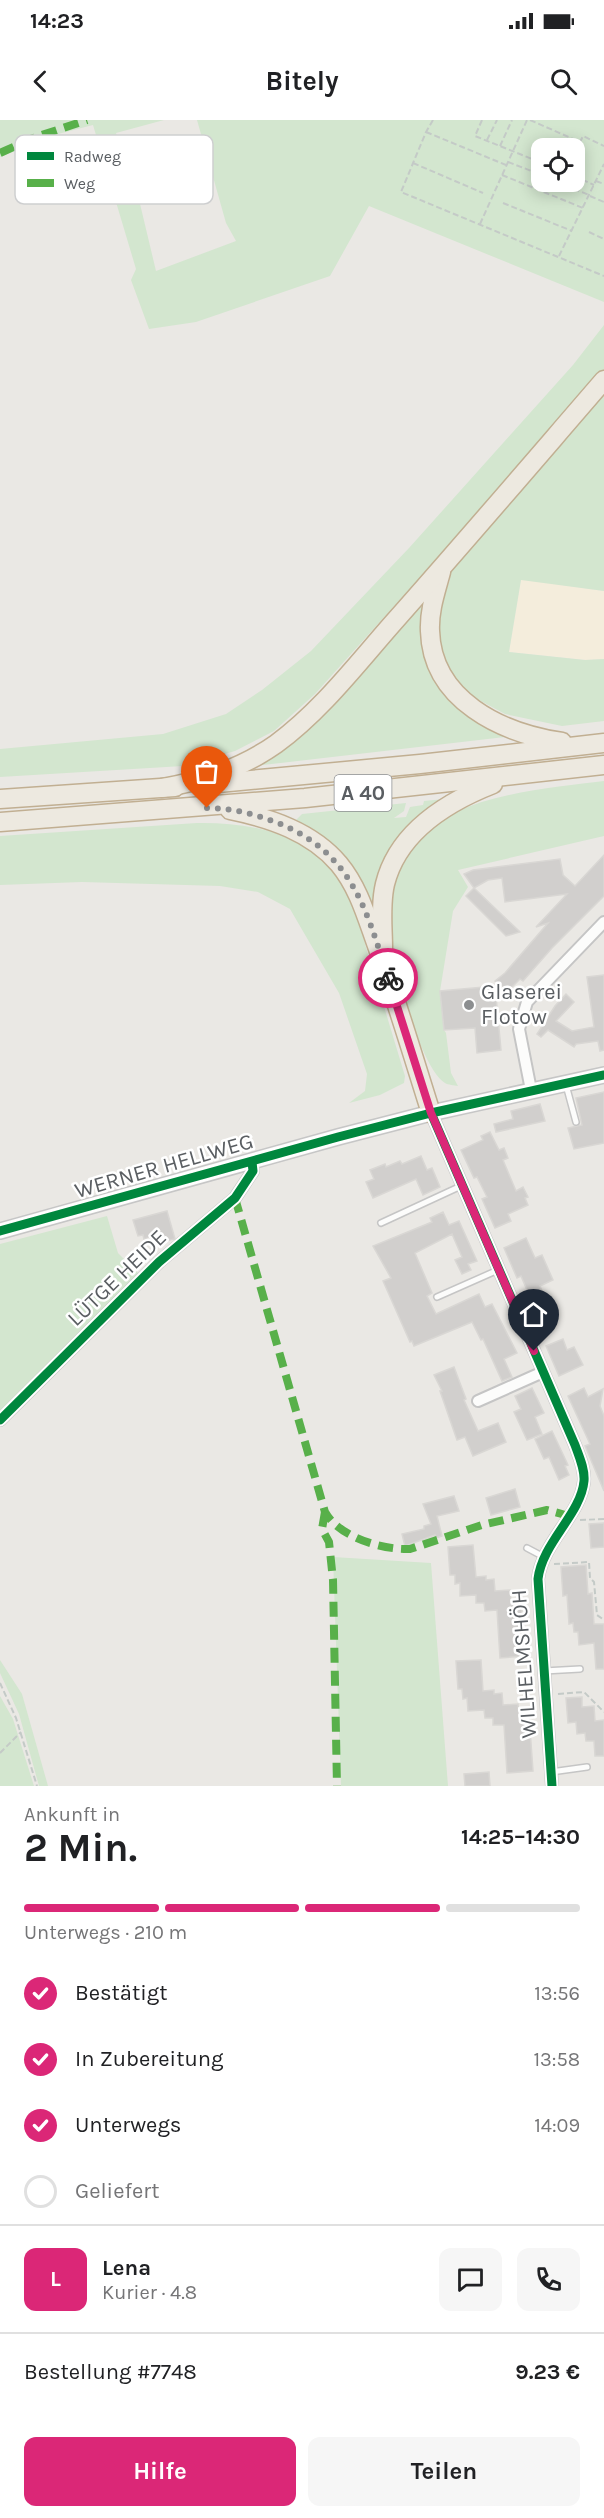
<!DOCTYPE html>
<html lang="de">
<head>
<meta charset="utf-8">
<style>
  :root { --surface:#fff; --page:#f6f6f6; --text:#202124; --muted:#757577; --line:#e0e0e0; --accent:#db2777 }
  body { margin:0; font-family:Karla,sans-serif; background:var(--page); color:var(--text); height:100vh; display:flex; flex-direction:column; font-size:22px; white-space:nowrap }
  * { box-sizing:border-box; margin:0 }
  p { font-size:20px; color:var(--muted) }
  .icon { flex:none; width:33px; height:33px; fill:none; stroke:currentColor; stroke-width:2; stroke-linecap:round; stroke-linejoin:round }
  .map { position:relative; height:1666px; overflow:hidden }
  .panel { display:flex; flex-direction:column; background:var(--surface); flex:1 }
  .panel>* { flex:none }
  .controls { position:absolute; left:531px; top:18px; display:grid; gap:12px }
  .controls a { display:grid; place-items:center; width:54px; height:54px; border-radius:12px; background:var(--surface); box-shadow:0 3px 15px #0003; font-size:30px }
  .pin { position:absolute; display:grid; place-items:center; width:51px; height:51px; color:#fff; margin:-62px -26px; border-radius:50% 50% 50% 0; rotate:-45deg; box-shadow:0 0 6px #0007 }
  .pin .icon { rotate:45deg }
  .courier { position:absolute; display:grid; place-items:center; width:60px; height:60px; margin:-30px; border:4px solid #db2777; border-radius:50%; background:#fff; color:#222; box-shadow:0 2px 8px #0007 }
  .overview em { font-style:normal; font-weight:700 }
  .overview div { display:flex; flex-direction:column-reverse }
  .overview { display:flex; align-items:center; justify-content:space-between; height:102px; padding:0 24px }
  h1 { font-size:39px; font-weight:700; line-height:45px }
  .bar { display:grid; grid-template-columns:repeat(4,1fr); gap:9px 6px; align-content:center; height:72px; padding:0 24px }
  .bar i { height:8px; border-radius:4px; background:var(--line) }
  .bar .active { background:var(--accent) }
  .bar p { grid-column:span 4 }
  .line { display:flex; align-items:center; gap:15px; padding:0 24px; border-top:2px solid var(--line) }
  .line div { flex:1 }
  .round { display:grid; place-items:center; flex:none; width:63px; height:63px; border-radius:12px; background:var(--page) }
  ol { padding:0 24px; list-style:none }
  li { display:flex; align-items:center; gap:18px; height:66px }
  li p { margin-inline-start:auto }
  li .icon { padding:6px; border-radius:50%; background:var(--accent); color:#fff; stroke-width:4 }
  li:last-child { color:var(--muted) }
  li i { width:33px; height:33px; border:3px solid var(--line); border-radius:50% }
  .button { display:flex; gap:12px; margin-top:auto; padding:12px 24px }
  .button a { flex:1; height:69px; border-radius:12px; background:var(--accent); color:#fff; font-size:24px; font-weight:700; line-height:69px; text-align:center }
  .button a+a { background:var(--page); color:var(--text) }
  .status { display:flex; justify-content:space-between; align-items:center; height:42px; padding:0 30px; background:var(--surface); direction:ltr }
  .status svg { height:16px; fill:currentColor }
  header { display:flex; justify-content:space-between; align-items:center; height:78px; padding:0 24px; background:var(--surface); font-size:27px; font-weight:700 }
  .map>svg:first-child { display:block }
</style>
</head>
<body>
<div class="status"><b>14:23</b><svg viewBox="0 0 49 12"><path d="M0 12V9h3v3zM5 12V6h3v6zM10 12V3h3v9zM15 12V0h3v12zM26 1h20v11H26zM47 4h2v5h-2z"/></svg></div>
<header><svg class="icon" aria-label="back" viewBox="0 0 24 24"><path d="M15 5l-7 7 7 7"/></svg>Bitely<svg class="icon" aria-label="search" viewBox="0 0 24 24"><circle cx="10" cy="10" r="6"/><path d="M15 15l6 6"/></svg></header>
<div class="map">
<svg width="604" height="1666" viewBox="0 0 604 1666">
  <rect width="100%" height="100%" fill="#eae8e4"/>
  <!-- commercial -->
  <polygon fill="#f4eddc" points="521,459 604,471 604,539 586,540 509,532"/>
  <!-- green -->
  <g fill="#d3e6cf" fill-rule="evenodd">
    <path d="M0,0H164L116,13L127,49L157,45L186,53V59L174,62L157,60L136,67L156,151L236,121L226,103L197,0H604V182L369,86L330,156L196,202L149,209L131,160L136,149L93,5L58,14L0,37ZM542,28H574V62H542Z"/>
    <polygon points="604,205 604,471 521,460 509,532 585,540 604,539 604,601 562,606 505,594 466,573 447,548 439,524 437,496 450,460 430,446 315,574 274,611 235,631 183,646 0,657 0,629 163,614 226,594 262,570 311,531 409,428 573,245"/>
    <path d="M423,478C417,517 424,562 457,588C470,598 497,609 505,617L246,647L272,635L302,616Z"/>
    <path d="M604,661V716L458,750L468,767L453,791L440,871L444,910L446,913L451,953L458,966C454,965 448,965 445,963C417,945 386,820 389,787C392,765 400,742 413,724C449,675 548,668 604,661Z"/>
    <polygon points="455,678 424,695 375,795 294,702 302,694 406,683 404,691 394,698 406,697 410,687 423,685 424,681"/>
    <path d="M197,703C255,702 313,715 346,767C356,782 363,819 369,837C381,877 393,916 405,956L404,963L380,975L349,983L365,971L367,954L339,873L290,789L258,772L220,766L82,762L0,765V716Z"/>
    <polygon points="107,1096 118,1133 139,1154 0,1296 0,1124"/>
    <polygon points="333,1437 431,1443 448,1666 341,1666"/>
    <polygon points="0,1540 22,1574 48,1666 39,1666 19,1594 0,1553"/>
    <polygon points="0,1576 13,1599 34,1666 0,1666"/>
  </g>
  <!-- building -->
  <g fill="#d1cfcd" stroke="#d9d7d4" stroke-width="1.5">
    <polygon points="604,735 604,776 552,828 523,861 520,859 507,872 495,861 505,853 548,803 536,807 567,774 505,782 502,758 488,760 474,768 464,754 473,750 560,739 563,755 575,766"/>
    <polygon points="474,768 520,812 506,816 466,776"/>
    <polygon points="604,855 604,930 600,931 598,921 576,924 574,927 548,910 541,917 537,914 555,886 566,874 574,882 556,901 572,911 594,907 587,857"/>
    <polygon points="495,866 501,930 477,933 475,908 444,910 440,871"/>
    <polygon points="604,972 604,1023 574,1029 568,1008 582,1005 576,978"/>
    <polygon points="540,984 545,1001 496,1012 494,1004 513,999 511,991"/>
    <polygon points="490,1012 499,1030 504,1028 508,1038 503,1040 516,1071 523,1067 528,1077 525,1078 528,1085 508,1094 511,1101 495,1108 482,1079 487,1077 477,1057 474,1058 461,1030 483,1020 481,1016"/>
    <polygon points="421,1036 427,1050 432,1048 440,1067 423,1075 416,1059 373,1078 366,1062 374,1059 370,1050 385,1044 386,1047 400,1041 402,1044"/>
    <polygon points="167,1091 175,1119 165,1121 163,1114 144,1119 143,1115 138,1116 133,1100"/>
    <polygon points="443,1092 449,1105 459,1101 477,1141 468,1144 471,1150 462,1154 455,1140 462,1137 452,1114 415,1133 432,1173 427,1176 436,1194 479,1174 485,1187 492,1184 517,1233 504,1239 512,1257 502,1261 483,1219 481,1220 472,1202 414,1226 412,1221 410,1222 383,1161 391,1158 373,1126 432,1102 430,1098"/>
    <polygon points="526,1118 535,1138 542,1135 553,1160 540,1166 554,1201 538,1207 525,1177 529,1175 521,1156 517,1158 504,1128"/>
    <polygon points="563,1219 567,1230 574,1227 583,1245 559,1256 546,1226"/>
    <polygon points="454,1247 466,1279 464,1280 478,1311 498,1303 506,1322 473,1336 465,1317 457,1320 440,1271 442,1271 434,1255"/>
    <polygon points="532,1268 544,1293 535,1297 542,1314 527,1320 514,1292 521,1289 515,1276"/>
    <polygon points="584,1268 588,1277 603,1269 600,1286 604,1296 604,1371 585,1326 590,1324 568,1276"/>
    <polygon points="552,1311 568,1345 565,1346 569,1355 559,1360 549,1337 544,1339 535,1319"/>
    <polygon points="515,1369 520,1387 491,1395 486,1378"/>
    <polygon points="454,1376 459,1391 437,1396 442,1416 436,1418 435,1415 405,1426 402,1414 424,1409 424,1406 431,1404 423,1384"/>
    <polygon points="604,1403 604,1427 591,1428 589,1404"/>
    <polygon points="473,1425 476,1457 486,1456 486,1460 494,1459 495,1471 510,1470 511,1482 521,1481 525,1536 500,1538 497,1490 485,1491 484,1483 476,1483 476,1475 460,1476 460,1463 455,1464 455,1455 450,1455 448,1427"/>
    <polygon points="586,1445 588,1474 592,1473 594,1504 604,1504 604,1549 596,1549 594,1523 579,1525 578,1512 574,1512 573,1503 569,1504 567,1475 563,1476 561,1447"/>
    <polygon points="481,1540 483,1571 494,1570 494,1574 502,1573 503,1585 518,1584 519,1596 529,1595 533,1651 507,1653 504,1605 493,1605 493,1598 485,1598 484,1590 468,1591 467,1578 463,1579 462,1569 458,1569 456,1541"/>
    <polygon points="582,1577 582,1587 594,1586 595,1601 604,1600 604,1636 595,1636 594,1621 586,1621 585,1613 577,1614 576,1602 568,1603 566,1578"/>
    <polygon points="489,1652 490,1666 465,1666 464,1654"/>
  </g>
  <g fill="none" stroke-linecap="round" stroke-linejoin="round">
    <!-- lane casing -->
    <g stroke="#c5c5c5" stroke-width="8">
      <g id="lane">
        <polyline points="566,965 576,1002"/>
        <polyline points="381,1103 461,1066"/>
        <polyline points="437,1177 498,1150"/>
        <polyline points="527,1428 544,1437"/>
        <polyline points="544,1551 580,1549"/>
        <polyline points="551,1652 587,1647"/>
      </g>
    </g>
    <!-- street casing -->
    <g stroke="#c5c5c5" stroke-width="14">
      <g id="street">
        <polyline points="531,970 519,909 527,882 604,802"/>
        <path d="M431,993L575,1325C579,1336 585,1349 584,1361C581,1394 542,1423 538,1459L552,1666"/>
        <polyline points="478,1281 543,1252"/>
        <polyline points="0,1300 159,1142 235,1078 253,1051 252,1042"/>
      </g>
    </g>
    <!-- secondary casing -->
    <g stroke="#c6c6c6" stroke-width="18">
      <polyline id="secondary" points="0,1111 338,1017 431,993 604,955"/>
    </g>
    <!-- highway casing -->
    <g stroke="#c1af92" stroke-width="21">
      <g id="highway">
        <path d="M441,452C436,471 429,490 430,511C432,580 501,613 562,622"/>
        <polyline points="208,664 420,644 604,623"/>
        <path d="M162,668C203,661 242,648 276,624C321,591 356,545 393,503C464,423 534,341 604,260"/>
        <polyline points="0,679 175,667"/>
        <path d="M230,690C270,698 312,712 339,744C358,767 366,795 376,823C396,879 413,936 431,993"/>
        <polyline points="0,702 305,678 604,645"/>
        <path d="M383,829C383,808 380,785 385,764C398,712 447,682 493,664"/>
      </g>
    </g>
    <!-- path -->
    <g stroke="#c4cac7" stroke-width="2" stroke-dasharray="6 3" stroke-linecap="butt">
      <polyline points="433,0 426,12 401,72 604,156"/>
      <polyline points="482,0 475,16 542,43"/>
      <polyline points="530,0 580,22 583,16 604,26"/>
      <polyline points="426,12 506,45"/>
      <polyline points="487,20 497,0"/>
      <polyline points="500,26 512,0"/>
      <polyline points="508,42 542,55"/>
      <polyline points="413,43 483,73"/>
      <polyline points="502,55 583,88"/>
      <polyline points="574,56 594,65"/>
      <polyline points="596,61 604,64"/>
      <polyline points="557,62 589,75"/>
      <polyline points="590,76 604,82"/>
      <polyline points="503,83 572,111"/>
      <polyline points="480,104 527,0"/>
      <polyline points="589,112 604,119"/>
      <polyline points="559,136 604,44"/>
      <polyline points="580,1400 604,1399"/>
      <polyline points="554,1444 589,1442 590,1458 594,1462 597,1495 604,1500"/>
      <polyline points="0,1563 16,1598 37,1666"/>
      <polyline points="558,1574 584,1572 604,1592"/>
      <polyline points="0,1633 21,1612"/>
    </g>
    <!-- lane -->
    <use href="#lane" stroke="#fcfcfb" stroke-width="5"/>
    <!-- street -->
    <use href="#street" stroke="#fcfcfb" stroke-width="10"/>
    <!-- secondary -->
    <use href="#secondary" stroke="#fcfcfb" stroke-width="15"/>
    <!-- highway -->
    <use href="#highway" stroke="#ede9e0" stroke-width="18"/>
    <!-- quiet -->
    <g stroke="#58b04a" stroke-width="8" stroke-dasharray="15 8" stroke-linecap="butt">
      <polyline points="0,33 33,18 87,0"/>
      <path d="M235,1078L325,1392C339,1417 382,1430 410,1429L482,1405L547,1390L569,1396"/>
      <polyline points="325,1392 322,1409 329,1422 333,1460 337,1666"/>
    </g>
    <!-- cycleway casing -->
    <g stroke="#fff" stroke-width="13">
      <g id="cycleway">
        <path d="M431,993L575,1325C579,1336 585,1349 584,1361C581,1394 542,1423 538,1459L552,1666"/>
        <polyline points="0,1111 338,1017 431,993 604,955"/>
        <polyline points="0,1300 159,1142 235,1078 253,1051 252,1042"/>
      </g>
    </g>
    <!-- cycleway -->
    <use href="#cycleway" stroke="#00873e" stroke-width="9"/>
  </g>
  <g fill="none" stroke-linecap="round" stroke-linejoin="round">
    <!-- done -->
    <path stroke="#8c8e90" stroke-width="6" stroke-dasharray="0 10.8" d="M207,688C229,688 250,693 270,700C350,729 365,784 388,858"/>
    <!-- route -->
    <polyline stroke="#db2777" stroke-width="8" points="388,858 431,993 534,1231"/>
  </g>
  <!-- markers -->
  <circle fill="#8c8e90" stroke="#fff" stroke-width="2" cx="469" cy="885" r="6"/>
  <g text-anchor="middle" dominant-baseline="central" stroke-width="5" stroke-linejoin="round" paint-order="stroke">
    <!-- shield labels -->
    <rect fill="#fff" stroke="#8c8e91" stroke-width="1.5" x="334.5" y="655" width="57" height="36" rx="4.5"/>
    <g font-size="21" font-weight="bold" fill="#5a5e62">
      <text x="363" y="673">A 40</text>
    </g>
    <!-- poi labels -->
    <g font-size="22" fill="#5a5e62" stroke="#fff" text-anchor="start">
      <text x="481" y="872">Glaserei<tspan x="481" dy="25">Flotow</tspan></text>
    </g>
    <!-- street labels -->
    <g font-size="22" fill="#5a5e62" stroke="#fff">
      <text transform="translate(164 1046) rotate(-16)">WERNER HELLWEG</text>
      <text transform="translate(117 1158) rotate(-44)">LÜTGE HEIDE</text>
      <text transform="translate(524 1544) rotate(-94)">WILHELMSHÖH</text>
    </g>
  </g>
  <!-- legend -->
  <rect x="15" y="15" width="198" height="69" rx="9" fill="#fff" stroke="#cecfd0" stroke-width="1.5"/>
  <rect x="27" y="32" width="27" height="8" fill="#00873e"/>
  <rect x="27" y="59" width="27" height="8" fill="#58b04a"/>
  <g font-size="16" fill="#5a5e62">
    <text x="64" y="42">Radweg</text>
    <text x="64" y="69">Weg</text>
  </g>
</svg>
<div class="controls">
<a><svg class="icon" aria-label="locate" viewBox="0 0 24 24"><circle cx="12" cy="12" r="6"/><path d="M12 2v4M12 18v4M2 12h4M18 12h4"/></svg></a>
</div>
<div class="pin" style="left:207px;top:688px;background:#ea580c"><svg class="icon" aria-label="bag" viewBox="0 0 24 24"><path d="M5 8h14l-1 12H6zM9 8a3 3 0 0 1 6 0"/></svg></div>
<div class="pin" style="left:534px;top:1231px;background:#1f2937"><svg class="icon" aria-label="home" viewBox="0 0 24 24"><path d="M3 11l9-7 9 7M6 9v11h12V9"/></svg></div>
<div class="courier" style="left:388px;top:858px"><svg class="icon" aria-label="bike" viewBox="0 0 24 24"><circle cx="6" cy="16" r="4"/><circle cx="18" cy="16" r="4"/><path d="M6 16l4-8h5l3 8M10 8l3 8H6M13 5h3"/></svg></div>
</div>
<section class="panel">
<div class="overview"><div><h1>2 Min.</h1><p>Ankunft in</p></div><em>14:25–14:30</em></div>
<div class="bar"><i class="active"></i><i class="active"></i><i class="active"></i><i></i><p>Unterwegs · 210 m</p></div>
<ol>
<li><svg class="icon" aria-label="check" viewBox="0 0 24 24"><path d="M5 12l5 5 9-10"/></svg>Bestätigt<p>13:56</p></li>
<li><svg class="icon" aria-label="check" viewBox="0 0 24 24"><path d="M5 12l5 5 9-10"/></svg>In Zubereitung<p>13:58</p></li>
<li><svg class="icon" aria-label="check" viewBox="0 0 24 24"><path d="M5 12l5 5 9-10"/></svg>Unterwegs<p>14:09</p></li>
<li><i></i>Geliefert</li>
</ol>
<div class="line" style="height:108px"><b class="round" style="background:var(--accent);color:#fff">L</b><div><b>Lena</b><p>Kurier · 4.8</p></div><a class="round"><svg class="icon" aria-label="chat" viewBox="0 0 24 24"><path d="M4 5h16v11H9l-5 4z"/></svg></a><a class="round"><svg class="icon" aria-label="phone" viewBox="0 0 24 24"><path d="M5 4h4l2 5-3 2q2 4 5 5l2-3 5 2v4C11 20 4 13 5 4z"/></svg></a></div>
<div class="line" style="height:78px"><div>Bestellung #7748</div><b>9.23 €</b></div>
<div class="button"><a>Hilfe</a><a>Teilen</a></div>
</section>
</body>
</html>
